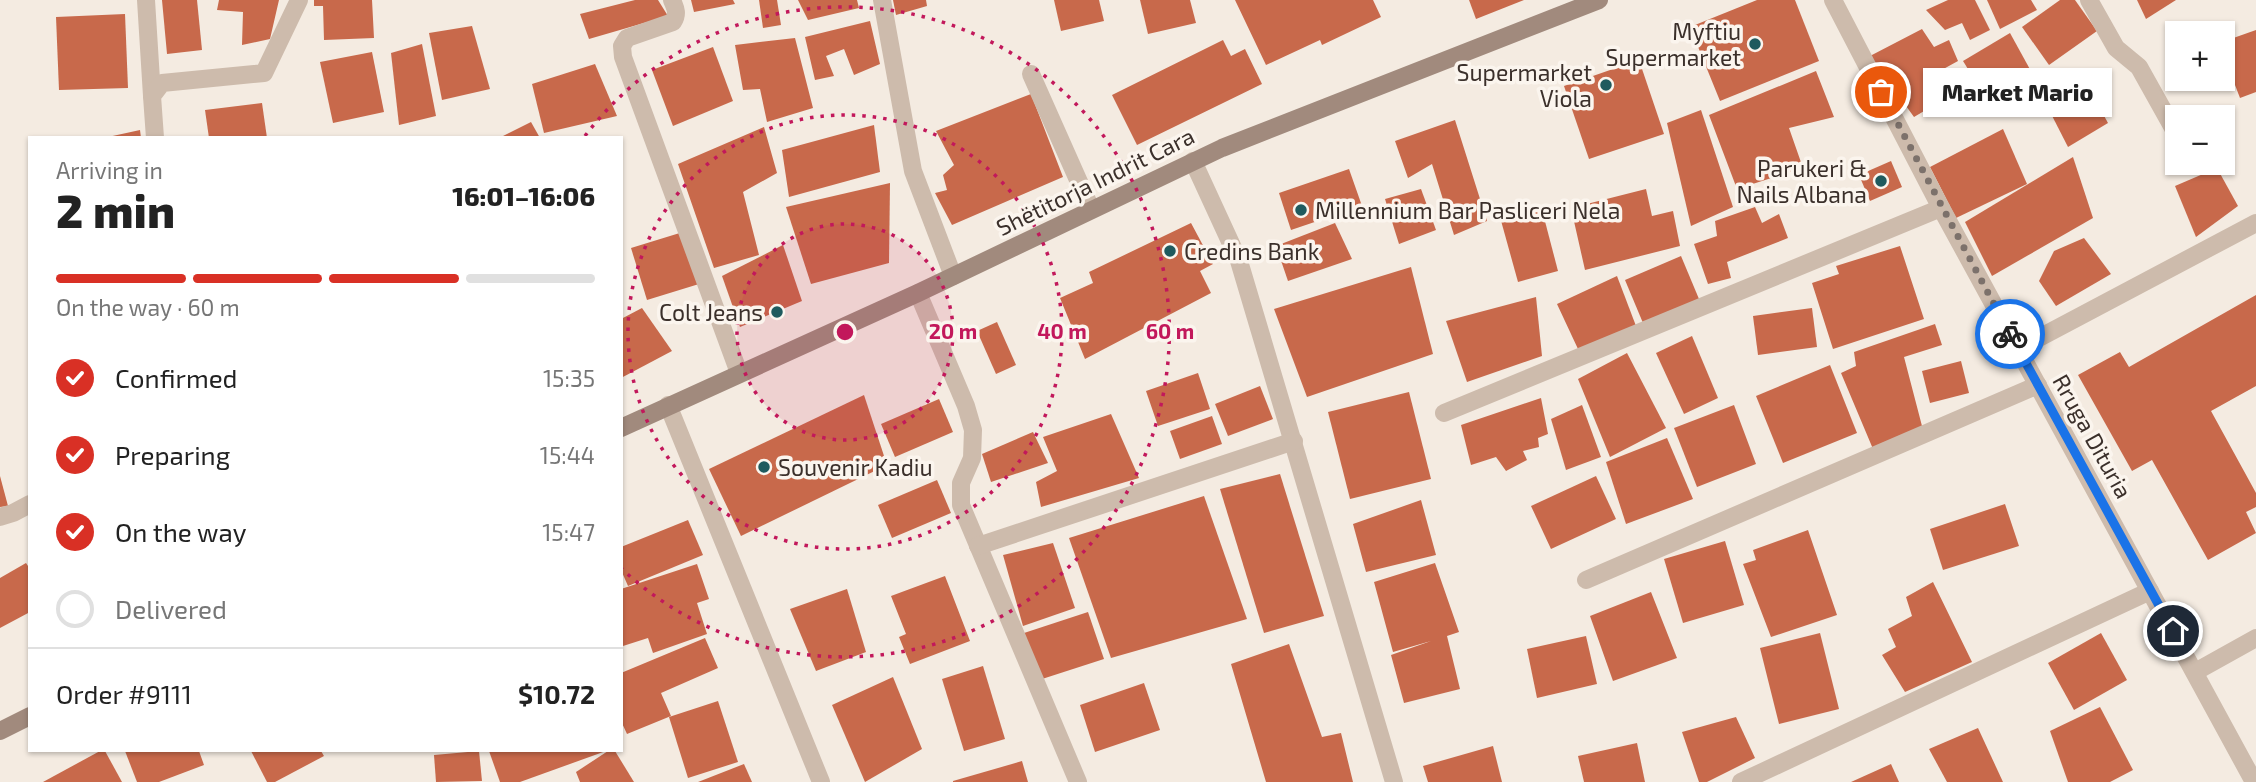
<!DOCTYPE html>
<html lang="en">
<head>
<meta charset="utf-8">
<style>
  :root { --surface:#fff; --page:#f2f2f2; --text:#222; --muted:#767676; --line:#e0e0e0; --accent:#d93025 }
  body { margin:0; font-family:"Exo 2",sans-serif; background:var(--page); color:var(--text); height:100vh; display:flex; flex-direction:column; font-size:26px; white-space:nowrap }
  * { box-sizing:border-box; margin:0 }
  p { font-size:23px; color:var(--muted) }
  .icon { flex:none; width:38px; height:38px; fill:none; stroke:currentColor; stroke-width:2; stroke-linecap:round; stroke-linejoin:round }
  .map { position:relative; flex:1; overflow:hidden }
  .side { position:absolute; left:28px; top:136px; width:595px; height:616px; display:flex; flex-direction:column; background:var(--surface); border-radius:0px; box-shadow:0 2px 5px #0004 }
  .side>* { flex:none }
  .controls { position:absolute; left:2165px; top:21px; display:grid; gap:14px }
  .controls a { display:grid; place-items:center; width:70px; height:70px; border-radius:0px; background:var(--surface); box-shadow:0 2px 5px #0004; font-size:35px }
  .pin { position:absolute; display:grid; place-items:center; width:60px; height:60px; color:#fff; margin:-30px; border:4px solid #fff; border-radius:50%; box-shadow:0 2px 7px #0007 }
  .courier { position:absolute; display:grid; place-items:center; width:70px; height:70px; margin:-35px; border:5px solid #1a73e8; border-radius:50%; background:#fff; color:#222; box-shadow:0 2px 9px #0007 }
  .bubble { position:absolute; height:49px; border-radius:0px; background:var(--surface); box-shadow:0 2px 5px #0004; font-size:23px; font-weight:800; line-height:49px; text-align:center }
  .overview em { font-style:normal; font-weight:800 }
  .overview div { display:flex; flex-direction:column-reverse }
  .overview { display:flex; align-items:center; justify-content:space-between; height:119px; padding:0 28px }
  h1 { font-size:46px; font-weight:800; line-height:52px }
  .bar { display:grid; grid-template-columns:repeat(4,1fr); gap:10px 7px; align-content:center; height:84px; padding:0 28px }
  .bar i { height:9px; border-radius:5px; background:var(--line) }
  .bar .on { background:var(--accent) }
  .bar p { grid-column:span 4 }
  .line { display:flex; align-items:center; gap:18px; padding:0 28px; border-top:2px solid var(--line) }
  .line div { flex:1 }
  ol { padding:0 28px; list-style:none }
  li { display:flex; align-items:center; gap:21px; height:77px }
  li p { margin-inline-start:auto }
  li .icon { padding:7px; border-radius:50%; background:var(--accent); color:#fff; stroke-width:4 }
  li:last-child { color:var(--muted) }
  li i { width:38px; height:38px; border:4px solid var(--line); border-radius:50% }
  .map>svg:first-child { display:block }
</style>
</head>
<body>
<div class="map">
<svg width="2256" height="782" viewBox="0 0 2256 782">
  <rect width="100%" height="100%" fill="#f4ebe1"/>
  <!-- building -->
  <g fill="#c8694b">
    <polygon points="162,0 197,0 202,50 167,54"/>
    <polygon points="219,0 279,0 270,39 242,45 243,12 217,10"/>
    <polygon points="314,0 372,0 374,38 324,40 323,6 314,6"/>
    <polygon points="635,0 658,0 668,16 589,39 580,14"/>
    <polygon points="691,0 733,0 735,4 694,12"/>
    <polygon points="759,0 777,0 781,25 763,28"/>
    <polygon points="798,0 857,0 859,8 808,20"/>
    <polygon points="893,0 926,0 927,6 896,15"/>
    <polygon points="1054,0 1099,0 1104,21 1061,31"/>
    <polygon points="1140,0 1190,0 1196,23 1148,34"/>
    <polygon points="1235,0 1373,0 1381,17 1322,45 1320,40 1266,65"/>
    <polygon points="1469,0 1524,0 1476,19"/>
    <polygon points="1757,0 1795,0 1819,61 1720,101 1690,27"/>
    <polygon points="1948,0 1975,0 1990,30 1970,40 1962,23 1945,30 1926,10"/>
    <polygon points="1987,0 2031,0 2037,10 2000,29"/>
    <polygon points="2060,0 2075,0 2097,31 2049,65 2022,27"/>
    <polygon points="2137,0 2176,0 2146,19"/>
    <polygon points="125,14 128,88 59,90 56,17"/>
    <polygon points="870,21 880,64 854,75 844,49 826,56 834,76 815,80 805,37"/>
    <polygon points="472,26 490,89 442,100 429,33"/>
    <polygon points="1922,29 1934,47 1949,40 1958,61 1927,78 1936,104 1914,117 1870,56"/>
    <polygon points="2256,30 2256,92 2240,98 2222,51 2222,42"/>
    <polygon points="2010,33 2032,73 1984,95 1963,61"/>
    <polygon points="795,38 813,108 767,122 760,89 743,90 735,45"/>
    <polygon points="1223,40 1231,56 1245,49 1262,84 1137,145 1112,95"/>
    <polygon points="422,44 436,116 399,125 391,53"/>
    <polygon points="713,47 733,101 673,126 652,70"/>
    <polygon points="372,52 384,112 333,123 320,62"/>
    <polygon points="1639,60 1664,134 1589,159 1564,86"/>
    <polygon points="595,64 617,116 544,133 532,84"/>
    <polygon points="1816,71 1834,117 1789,128 1803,168 1737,189 1709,115"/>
    <polygon points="2084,79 2108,123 2068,147 2045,102"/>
    <polygon points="1031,94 1063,177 952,225 935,193 947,190 943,175 954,165 936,131"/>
    <polygon points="262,103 267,138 209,138 205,110"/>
    <polygon points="1701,110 1733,207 1691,226 1667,123"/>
    <polygon points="1455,120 1487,221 1454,235 1432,164 1408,178 1395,141"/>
    <polygon points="531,122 540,138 499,138"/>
    <polygon points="874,125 880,172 789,197 782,150"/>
    <polygon points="764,127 777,173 743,192 759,255 714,268 678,164"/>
    <polygon points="2003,129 2027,184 1956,218 1930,167"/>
    <polygon points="140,130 141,138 108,138 108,137"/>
    <polygon points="2073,157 2093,218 1992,276 1965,222"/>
    <polygon points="1891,161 1902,187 1870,201 1859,175"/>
    <polygon points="2217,168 2238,206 2196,237 2175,186"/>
    <polygon points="1349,169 1362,206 1291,230 1279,193"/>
    <polygon points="890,183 889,263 811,284 786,207"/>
    <polygon points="1421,189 1436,230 1399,244 1385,199"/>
    <polygon points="1646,189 1652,216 1673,211 1680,246 1585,270 1571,208"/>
    <polygon points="1541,206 1558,271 1518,282 1500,217"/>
    <polygon points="1755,207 1762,223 1779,214 1788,238 1727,262 1731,278 1708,284 1694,244 1717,236 1715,221"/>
    <polygon points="1191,223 1213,264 1200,271 1211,293 1085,359 1060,298 1093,283 1089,272"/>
    <polygon points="1335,223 1352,259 1288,281 1276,246"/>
    <polygon points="683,232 699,284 647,300 631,248"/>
    <polygon points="2084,238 2111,274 2056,306 2039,281 2054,251"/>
    <polygon points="783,245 802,301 740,327 722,276"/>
    <polygon points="1900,246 1924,319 1833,349 1812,283 1839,274 1836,266"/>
    <polygon points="1681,256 1699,299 1643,323 1625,280"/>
    <polygon points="1411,267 1433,354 1307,397 1274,309"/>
    <polygon points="1617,276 1636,326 1578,349 1557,304"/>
    <polygon points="2256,295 2256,386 2211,411 2256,493 2256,507 2246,512 2256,533 2208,560 2152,460 2132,471 2078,375 2120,352 2129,367"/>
    <polygon points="1536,297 1542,356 1467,382 1446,321"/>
    <polygon points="642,308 672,351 621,378 621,319"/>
    <polygon points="1812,308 1817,347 1758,355 1753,316"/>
    <polygon points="997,322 1016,365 996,374 977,331"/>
    <polygon points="1935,324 1942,345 1904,357 1922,426 1873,449 1841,373 1856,366 1854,352"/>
    <polygon points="1692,336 1718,398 1684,414 1656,353"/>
    <polygon points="1627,353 1666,428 1610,457 1578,379"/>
    <polygon points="1961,361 1969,393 1930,403 1922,371"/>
    <polygon points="1830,365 1857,433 1783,463 1756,396"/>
    <polygon points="1198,373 1210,409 1158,426 1146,391"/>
    <polygon points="1260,386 1273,419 1228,436 1215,404"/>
    <polygon points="1409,392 1431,479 1350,499 1328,412"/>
    <polygon points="864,395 887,465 741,536 709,469"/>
    <polygon points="1541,398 1548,434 1538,438 1539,447 1523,451 1527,460 1506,471 1496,457 1471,465 1461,425"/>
    <polygon points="939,399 953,432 895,457 881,424"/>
    <polygon points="1582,405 1601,457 1566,470 1551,419"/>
    <polygon points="1734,405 1756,464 1697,487 1674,428"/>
    <polygon points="1111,414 1139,478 1041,507 1036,482 1057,471 1043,437"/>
    <polygon points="1212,416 1222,444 1180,459 1170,431"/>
    <polygon points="1033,432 1048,463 991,482 982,454"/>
    <polygon points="1667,438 1693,499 1626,524 1606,462"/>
    <polygon points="1280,474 1324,616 1264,633 1220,489"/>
    <polygon points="0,476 8,506 0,507"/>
    <polygon points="1596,476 1616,519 1551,549 1531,506"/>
    <polygon points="937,480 951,513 892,538 878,505"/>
    <polygon points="1204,496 1247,619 1111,658 1069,538"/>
    <polygon points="1421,500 1436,555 1366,572 1353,524"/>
    <polygon points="2005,504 2019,546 1943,570 1930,529"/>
    <polygon points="688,520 703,555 628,586 621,570 621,547"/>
    <polygon points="1808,530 1837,615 1771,637 1743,564 1756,560 1753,550"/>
    <polygon points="1725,541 1744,605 1683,623 1664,559"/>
    <polygon points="1053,543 1075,608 1023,626 1003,555"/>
    <polygon points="26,563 30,569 30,612 0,628 0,578"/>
    <polygon points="1435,563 1459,632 1447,636 1460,689 1404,703 1391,655 1431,641 1393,652 1374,582"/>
    <polygon points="697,564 709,599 697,603 707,634 653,653 648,638 623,646 621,589"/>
    <polygon points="945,576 970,641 910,664 899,637 906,634 891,596"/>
    <polygon points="1933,582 1972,662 1905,692 1882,655 1896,647 1888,629 1912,616 1906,597"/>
    <polygon points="847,589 866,652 816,671 790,609"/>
    <polygon points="1651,592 1677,658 1613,681 1590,616"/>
    <polygon points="1088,612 1104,659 1039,680 1024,633"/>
    <polygon points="1820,633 1839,709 1779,724 1760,648"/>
    <polygon points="2101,633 2127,680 2074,710 2048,663"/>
    <polygon points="1586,636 1597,684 1537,698 1527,649"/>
    <polygon points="705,638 718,668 661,693 671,716 627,734 621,721 621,673"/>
    <polygon points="1289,644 1322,737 1341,733 1353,782 1266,782 1231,664"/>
    <polygon points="983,666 1005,739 964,751 942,679"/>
    <polygon points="893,677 922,749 865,782 832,705"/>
    <polygon points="1144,683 1160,730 1095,752 1080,705"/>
    <polygon points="718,701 738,762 688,778 669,717"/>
    <polygon points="2100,707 2133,770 2110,782 2068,782 2050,731"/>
    <polygon points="1736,717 1755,758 1707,782 1699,782 1682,732"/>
    <polygon points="1978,728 2003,782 1947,782 1929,749"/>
    <polygon points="1637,743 1645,782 1584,782 1578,756"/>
    <polygon points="1493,746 1502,782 1428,782 1423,766"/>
    <polygon points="100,751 105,751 122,782 43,782"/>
    <polygon points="125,751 199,751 204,765 159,782 137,782"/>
    <polygon points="251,751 321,751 324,756 275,782 267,782"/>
    <polygon points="479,751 482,781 436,782 434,755"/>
    <polygon points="489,751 606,751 520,782 500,782"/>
    <polygon points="608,751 615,751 634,782 580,782 576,772"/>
    <polygon points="1022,761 1028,782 953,782 953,781"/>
    <polygon points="744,764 752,782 698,782"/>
    <polygon points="1891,764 1899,782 1851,782"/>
  </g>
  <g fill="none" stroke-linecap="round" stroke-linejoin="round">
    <!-- lane -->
    <g stroke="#cdbbac" stroke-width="18">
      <polyline points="2089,0 2116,48 2139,67 2177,135"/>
      <polyline points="1031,74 1091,209"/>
      <polyline points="0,517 13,513 30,504"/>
    </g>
    <!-- street -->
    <g stroke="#cdbbac" stroke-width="18">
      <polyline points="146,0 152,96"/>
      <path d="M672,0C676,9 678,14 673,22L627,38L622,46L623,57L739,373"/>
      <polyline points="882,0 913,171 953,276"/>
      <polyline points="1833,0 1941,208 2254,782"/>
      <polyline points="155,138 152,96 162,83 264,73 299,0"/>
      <polyline points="1193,161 1239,261 1394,782"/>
      <polyline points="918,293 966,406 973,430 972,458 961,483 961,505 1078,782"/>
      <polyline points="2018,349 2256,223"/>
      <polyline points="668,405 821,782"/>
      <polyline points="1444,413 1941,208"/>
      <polyline points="978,546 1294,441"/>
      <polyline points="1586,580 2038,385"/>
      <polyline points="2195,672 2256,638"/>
      <polyline points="1741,782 2150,591"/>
    </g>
    <!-- secondary -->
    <g stroke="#a18a7d" stroke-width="18">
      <polyline points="621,428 918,293 1222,148 1599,0"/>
      <polyline points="0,731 30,716"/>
    </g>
  </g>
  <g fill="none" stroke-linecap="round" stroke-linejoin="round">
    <!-- done -->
    <polyline stroke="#7c716b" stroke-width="7" stroke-dasharray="0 12.6" points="1881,92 2010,334"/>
    <!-- route -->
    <polyline stroke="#1a73e8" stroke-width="9" points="2010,334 2173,631"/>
  </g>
  <!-- distance rings -->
  <circle cx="845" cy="332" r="108" fill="#c2185b" fill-opacity=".12"/>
  <g fill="none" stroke="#c2185b" stroke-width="3.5" stroke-dasharray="3.5 7">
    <circle cx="845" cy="332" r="108"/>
    <circle cx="845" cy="332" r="217"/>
    <path d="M585 136A325 325 0 1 1 621 568"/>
  </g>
  <!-- markers -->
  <g fill="#1f5a5e" stroke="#fbf5ee" stroke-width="2.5">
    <circle cx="1755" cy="44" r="7"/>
    <circle cx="1606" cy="85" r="7"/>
    <circle cx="1881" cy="181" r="7"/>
    <circle cx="1301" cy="210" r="7"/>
    <circle cx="1170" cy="251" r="7"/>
    <circle cx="777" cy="312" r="7"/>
    <circle cx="764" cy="467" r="7"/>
  </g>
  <g text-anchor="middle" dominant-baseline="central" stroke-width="7" stroke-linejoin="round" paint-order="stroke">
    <!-- poi labels -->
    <g font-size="23" fill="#3b302b" stroke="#fbf5ee" text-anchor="end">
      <text x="1741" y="31">Myftiu<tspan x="1741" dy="26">Supermarket</tspan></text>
      <text x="1592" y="72">Supermarket<tspan x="1592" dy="26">Viola</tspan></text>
      <text x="1867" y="168">Parukeri &amp;<tspan x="1867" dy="26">Nails Albana</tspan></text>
      <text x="1315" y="210" text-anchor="start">Millennium Bar Pasliceri Nela</text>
      <text x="1184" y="251" text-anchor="start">Credins Bank</text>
      <text x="763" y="312">Colt Jeans</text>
      <text x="778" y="467" text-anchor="start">Souvenir Kadiu</text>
    </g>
    <!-- street labels -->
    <g font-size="23" fill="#3b302b" stroke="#fbf5ee">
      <text transform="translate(1095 181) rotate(-26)">Shëtitorja Indrit Cara</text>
      <text transform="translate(2093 436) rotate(61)">Rruga Dituria</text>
    </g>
  </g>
  <circle cx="845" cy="332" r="10" fill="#c2185b" stroke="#fbf5ee" stroke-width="3.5"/>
  <g font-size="21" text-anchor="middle" font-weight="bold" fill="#c2185b" stroke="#fbf5ee" stroke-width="7" stroke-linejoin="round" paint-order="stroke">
    <text x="953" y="339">20 m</text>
    <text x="1062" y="339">40 m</text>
    <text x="1170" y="339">60 m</text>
  </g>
</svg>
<div class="controls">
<a>+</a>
<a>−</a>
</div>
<div class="pin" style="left:1881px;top:92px;background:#ea580c"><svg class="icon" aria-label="bag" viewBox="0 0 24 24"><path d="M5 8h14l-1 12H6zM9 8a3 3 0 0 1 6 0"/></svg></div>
<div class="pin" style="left:2173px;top:631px;background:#1f2937"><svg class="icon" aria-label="home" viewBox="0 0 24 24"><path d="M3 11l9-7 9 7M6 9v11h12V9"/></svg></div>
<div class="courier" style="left:2010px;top:334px"><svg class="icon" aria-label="bike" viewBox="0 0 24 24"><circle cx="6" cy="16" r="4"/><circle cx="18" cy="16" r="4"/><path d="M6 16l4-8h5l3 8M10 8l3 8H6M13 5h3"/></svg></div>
<div class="bubble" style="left:1923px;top:68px;width:189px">Market Mario</div>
<section class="side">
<div class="overview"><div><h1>2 min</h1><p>Arriving in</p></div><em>16:01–16:06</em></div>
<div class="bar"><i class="on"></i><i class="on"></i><i class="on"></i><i></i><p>On the way · 60 m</p></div>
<ol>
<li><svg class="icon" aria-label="check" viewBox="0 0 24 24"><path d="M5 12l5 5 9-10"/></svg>Confirmed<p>15:35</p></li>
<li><svg class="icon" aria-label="check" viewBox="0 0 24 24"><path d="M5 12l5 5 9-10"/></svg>Preparing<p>15:44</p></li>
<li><svg class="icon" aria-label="check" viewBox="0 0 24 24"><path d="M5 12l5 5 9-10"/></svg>On the way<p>15:47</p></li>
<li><i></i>Delivered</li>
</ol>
<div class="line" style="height:91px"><div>Order #9111</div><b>$10.72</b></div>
</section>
</div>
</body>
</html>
